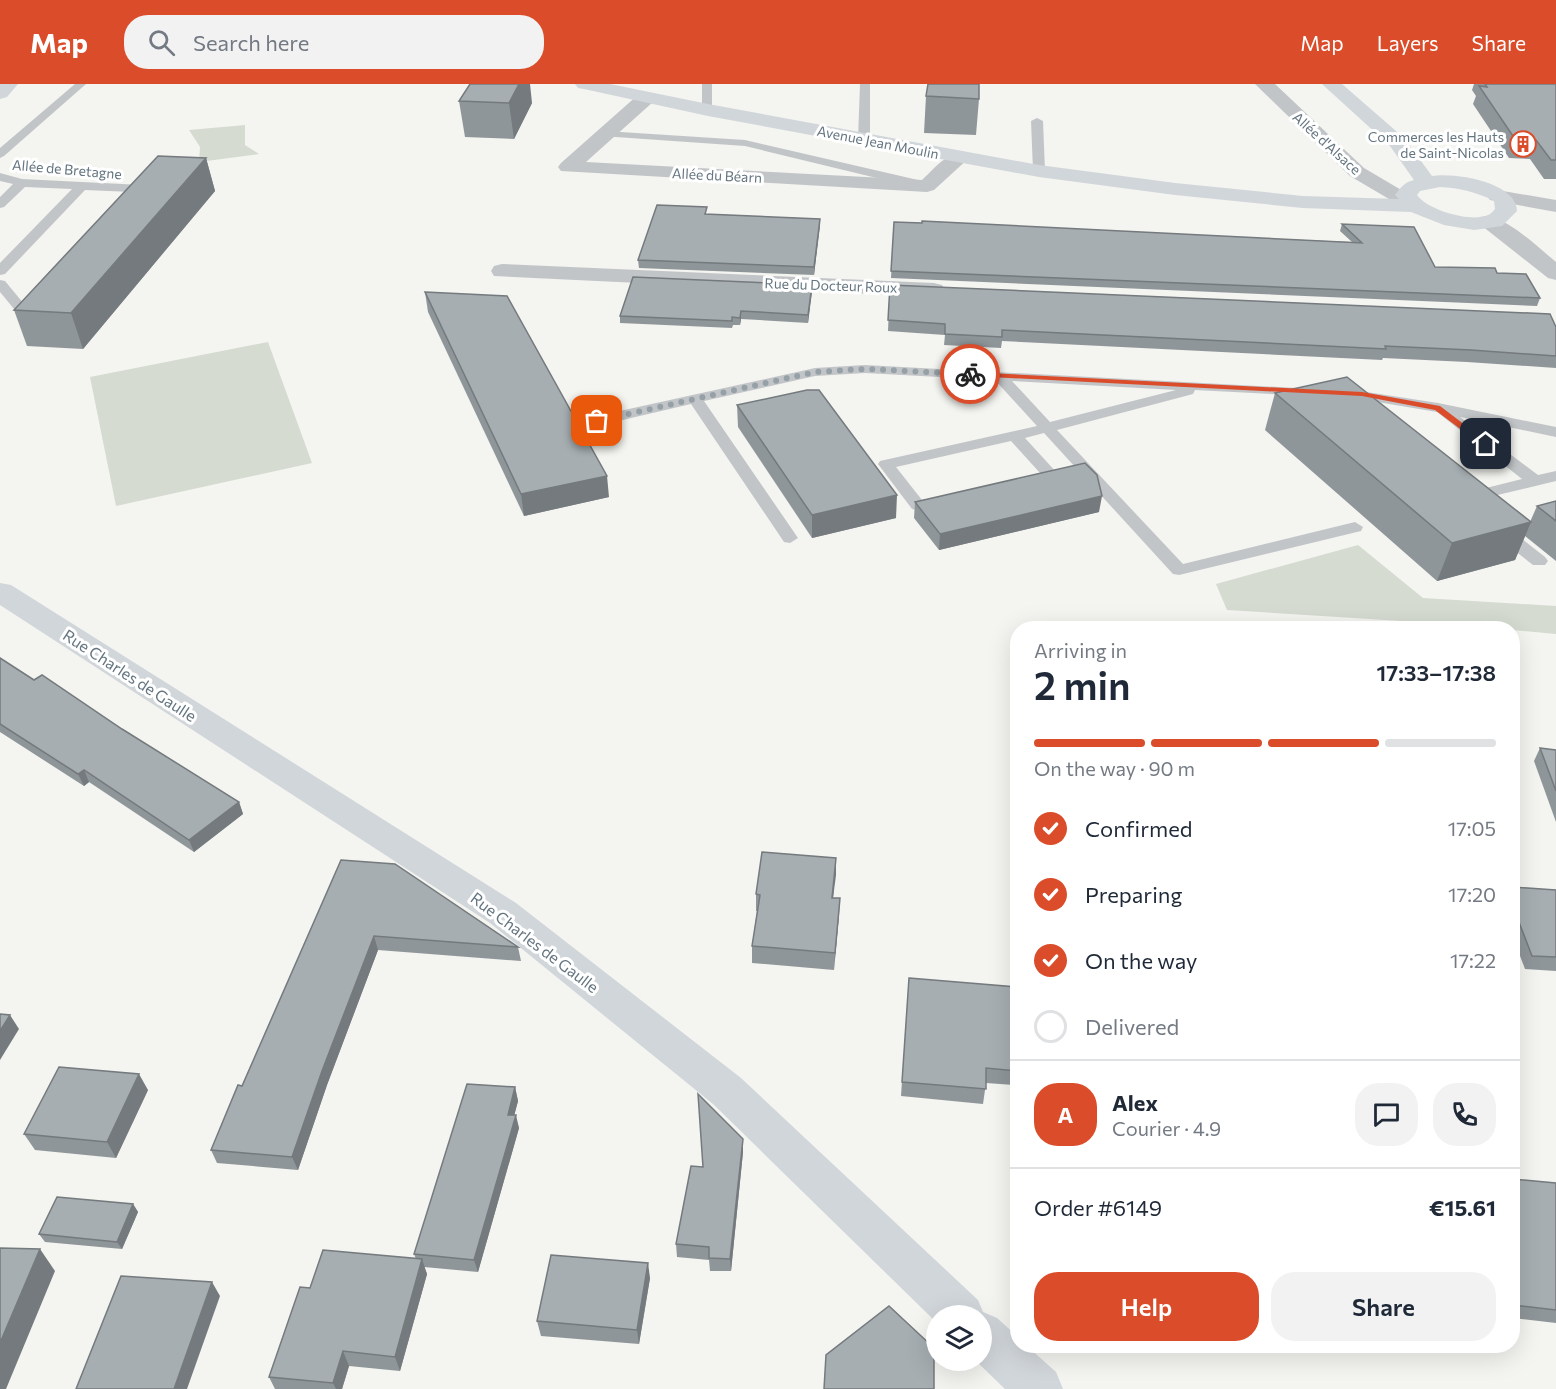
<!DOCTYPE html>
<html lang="en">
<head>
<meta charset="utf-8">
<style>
  :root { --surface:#fff; --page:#f2f2f3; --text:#1f2937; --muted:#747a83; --line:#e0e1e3; --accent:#da4c2a }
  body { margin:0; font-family:Commissioner,sans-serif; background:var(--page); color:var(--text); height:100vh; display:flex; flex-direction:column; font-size:22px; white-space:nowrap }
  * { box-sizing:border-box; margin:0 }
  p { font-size:20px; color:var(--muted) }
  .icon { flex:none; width:33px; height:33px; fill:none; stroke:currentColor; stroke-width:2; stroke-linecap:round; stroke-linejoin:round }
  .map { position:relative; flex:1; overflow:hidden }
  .details { position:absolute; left:1010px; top:537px; width:510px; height:732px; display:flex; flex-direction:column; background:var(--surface); border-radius:24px; box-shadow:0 6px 24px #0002 }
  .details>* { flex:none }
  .fabs { position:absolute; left:926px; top:1221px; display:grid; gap:12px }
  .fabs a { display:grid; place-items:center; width:66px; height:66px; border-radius:50%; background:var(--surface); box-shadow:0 6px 24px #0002; font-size:30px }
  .pin { position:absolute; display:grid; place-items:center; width:51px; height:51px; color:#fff; margin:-26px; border-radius:12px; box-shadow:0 3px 9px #0006 }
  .courier { position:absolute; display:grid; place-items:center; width:60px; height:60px; margin:-30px; border:4px solid #da4c2a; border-radius:50%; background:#fff; color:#222; box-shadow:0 2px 8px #0007 }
  .headline em { font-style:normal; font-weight:600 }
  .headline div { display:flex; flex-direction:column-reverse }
  .headline { display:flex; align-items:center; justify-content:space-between; height:102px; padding:0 24px }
  h1 { font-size:39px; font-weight:600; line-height:45px }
  .bar { display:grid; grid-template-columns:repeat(4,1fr); gap:9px 6px; align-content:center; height:72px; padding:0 24px }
  .bar i { height:8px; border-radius:4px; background:var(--line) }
  .bar .selected { background:var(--accent) }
  .bar p { grid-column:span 4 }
  .line { display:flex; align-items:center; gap:15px; padding:0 24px; border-top:2px solid var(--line) }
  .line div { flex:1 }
  .round { display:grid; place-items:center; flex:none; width:63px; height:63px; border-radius:24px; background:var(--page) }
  ol { padding:0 24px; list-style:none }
  li { display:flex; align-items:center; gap:18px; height:66px }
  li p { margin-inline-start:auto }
  li .icon { padding:6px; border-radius:50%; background:var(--accent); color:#fff; stroke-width:4 }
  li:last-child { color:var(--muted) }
  li i { width:33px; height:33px; border:3px solid var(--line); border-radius:50% }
  .action { display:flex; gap:12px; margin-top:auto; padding:12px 24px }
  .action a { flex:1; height:69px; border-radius:24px; background:var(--accent); color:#fff; font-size:24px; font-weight:600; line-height:69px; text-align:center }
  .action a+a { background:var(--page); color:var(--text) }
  header { display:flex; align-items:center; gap:36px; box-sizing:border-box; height:84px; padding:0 30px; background:var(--accent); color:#fff }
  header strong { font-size:28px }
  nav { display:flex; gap:33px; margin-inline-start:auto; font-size:21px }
  .search { width:420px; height:54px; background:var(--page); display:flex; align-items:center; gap:15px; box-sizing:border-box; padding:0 21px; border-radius:24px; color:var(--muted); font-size:22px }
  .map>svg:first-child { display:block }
</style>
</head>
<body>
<header>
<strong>Map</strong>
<div class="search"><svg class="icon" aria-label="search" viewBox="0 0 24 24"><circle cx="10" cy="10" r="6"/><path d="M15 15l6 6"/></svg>Search here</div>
<nav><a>Map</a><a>Layers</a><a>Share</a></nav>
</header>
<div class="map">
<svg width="1556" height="1305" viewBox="0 0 1556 1305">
  <rect width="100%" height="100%" fill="#f4f4f0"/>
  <!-- green -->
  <g fill="#d5dbd1">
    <polygon points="245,41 245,61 259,70 199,78 200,63 189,46"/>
    <polygon points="268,258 312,379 116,422 90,293"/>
    <polygon points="1358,461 1423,514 1556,522 1556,550 1512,546 1512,544 1227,526 1216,500"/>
  </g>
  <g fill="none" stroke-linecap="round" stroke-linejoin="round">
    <!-- lane -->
    <g fill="#c2c5c8" fill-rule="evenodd">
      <polygon points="75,0 86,0 4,72 0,74 0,64"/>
      <polygon points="702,0 712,0 712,28 704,28 702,26"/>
      <polygon points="860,0 870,0 870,55 864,58 858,55"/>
      <polygon points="1037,34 1043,37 1045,87 1039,91 1033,87 1031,37"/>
      <polygon points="605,47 745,56 918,96 924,100 918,104 745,62 601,52 599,50"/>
      <polygon points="0,89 22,95 142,101 148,105 138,116 134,117 128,113 132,108 85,106 5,190 0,191 0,179 72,105 25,103 4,123 0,124 0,113 13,100 0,97"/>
      <polygon points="0,196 5,197 24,220 35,213 42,217 29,231 19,231 0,208"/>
      <path d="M865,281L1316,305L1318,308L1311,312L1195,306L1193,310L1057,346L1183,480L1355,438L1363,443L1361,447L1179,491L1173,490L1044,349L1025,354L1057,389L1059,392L1057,395L1031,401L1025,399L1023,396L1025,393L1040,389L1011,357L896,383L922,416L938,413L946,418C940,425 922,428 912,425L878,380L880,377L1037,342L995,296L865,289L815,292L704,317L798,454L790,459L784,458L691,320L597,342L589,337L597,332L815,284ZM1012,297L1176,306L1050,338Z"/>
      <polygon points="1347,305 1438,319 1556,343 1556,353 1460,333 1538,391 1556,387 1556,397 1468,418 1462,416 1460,413 1462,410 1522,395 1437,328 1342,312 1340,309"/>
      <polygon points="1501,442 1507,443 1545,473 1548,477 1545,481 1533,481 1495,451 1493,447 1495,443"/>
    </g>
    <!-- street -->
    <g fill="#c2c5c8" fill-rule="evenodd">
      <polygon points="1255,0 1275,0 1364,84 1403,107 1406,111 1403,115 1396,117 1389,115 1350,92"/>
      <path d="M646,8L653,10L655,14L653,18L586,78L922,96C934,85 949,65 966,70L969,74L934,106L927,108L561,87L558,83L561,79L639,10Z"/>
      <polygon points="1497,106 1556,116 1556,128 1490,116 1487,112 1490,108"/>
      <path d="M1488,132C1513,138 1536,162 1556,178V196L1548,194L1477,138L1480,133Z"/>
      <polygon points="502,180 934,199 942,201 945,206 942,211 934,213 494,192 491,187 494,182"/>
    </g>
    <!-- secondary -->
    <g fill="#d1d6da" fill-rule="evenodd">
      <polygon points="0,0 18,0 7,13 0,15"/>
      <path d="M575,0H610L708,20L1039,81L1175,99L1303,112L1399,115L1395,111C1401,103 1405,98 1414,96L1390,62L1322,0H1342L1404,54L1432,92C1454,88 1517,98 1517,127L1502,142L1474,146L1444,141L1411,128L1303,124L1175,111L1039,93L708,32L584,5L578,4ZM1440,103C1459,104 1477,108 1494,117L1495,125C1493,127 1491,130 1488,131C1472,139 1427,126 1417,111L1420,107Z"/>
      <polygon points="0,499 11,501 516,819 741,994 978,1216 983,1228 997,1234 1017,1252 1017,1262 1027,1262 1056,1288 1063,1305 1005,1305 975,1276 981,1276 981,1232 936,1232 936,1238 713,1020 490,839 0,521"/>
    </g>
  </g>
  <!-- wall -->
  <g fill="#8f9699">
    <polygon points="1474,0 1556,0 1556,95 1544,95 1530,75 1509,74 1473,20 1476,12 1472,6"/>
    <polygon points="926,12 979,15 976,51 924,49"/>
    <polygon points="459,17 532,19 514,55 465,53"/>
    <polygon points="206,74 215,107 83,265 27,262 14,226"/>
    <polygon points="707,130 820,135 814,191 639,184 638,176"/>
    <polygon points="894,138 1352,158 1340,147 1342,140 1435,183 1497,189 1540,214 1537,222 891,194"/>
    <polygon points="812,201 808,239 741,235 740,241 733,241 732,244 620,239 620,232"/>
    <polygon points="890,201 1556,243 1556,284 1467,278 1383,274 1382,276 1002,257 1001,264 944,261 945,251 888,247"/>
    <polygon points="425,208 609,413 524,432 428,228"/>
    <polygon points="1275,309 1530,438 1537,422 1556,417 1556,477 1525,452 1515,476 1437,497 1265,346"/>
    <polygon points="737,321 896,434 812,454 738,343"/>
    <polygon points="915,418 1099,428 939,466 914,434"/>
    <polygon points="0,574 34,596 122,645 239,718 243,730 194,768 89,698 84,702 0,648"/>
    <polygon points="1540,664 1556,666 1556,738 1534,677"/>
    <polygon points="836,774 833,814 839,831 834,886 752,879 752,862 757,827 756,827 756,810"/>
    <polygon points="341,776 518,863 521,877 378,866 327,1001 298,1086 217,1079 211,1066 242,1002"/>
    <polygon points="1512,803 1556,806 1556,887 1525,885 1512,851"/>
    <polygon points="909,894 1017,987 1014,1001 986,999 983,1020 901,1012"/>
    <polygon points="515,1003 518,1017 514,1031 519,1044 478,1188 424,1183 427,1190 400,1287 349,1282 342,1305 275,1305 269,1293 310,1204 416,1175 414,1170"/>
    <polygon points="148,1006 116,1074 35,1066 24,1050"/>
    <polygon points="743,1068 731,1187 710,1187 709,1176 677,1173 676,1160 703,1083"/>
    <polygon points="1512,1095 1556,1099 1556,1239 1512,1234"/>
    <polygon points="133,1120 138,1128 122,1165 45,1158 39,1150"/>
    <polygon points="650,1194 639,1260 541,1252 537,1237"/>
  </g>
  <!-- shaded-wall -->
  <g fill="#747a7d">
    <polygon points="519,0 530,0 532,19 514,55 509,19"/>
    <polygon points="206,74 215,107 83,265 71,229"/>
    <polygon points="820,135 820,142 814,191 814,183"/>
    <polygon points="812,201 812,208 808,239 808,231"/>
    <polygon points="741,227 741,235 740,241 740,234"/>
    <polygon points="607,392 609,413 524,432 521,410"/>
    <polygon points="897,411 896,434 812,454 812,431"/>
    <polygon points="1102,412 1099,428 939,466 940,450"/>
    <polygon points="1531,438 1515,476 1437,497 1452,459"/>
    <polygon points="84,686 89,698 84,702 78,690"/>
    <polygon points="239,718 243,730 194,768 189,756"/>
    <polygon points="836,774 836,791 831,830 832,814"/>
    <polygon points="840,814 839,831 834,886 835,869"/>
    <polygon points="374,852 378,866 327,1001 298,1086 292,1073 322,987"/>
    <polygon points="10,931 19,945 0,976 0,947"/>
    <polygon points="139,990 148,1006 116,1074 107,1058"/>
    <polygon points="515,1003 518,1017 511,1044 508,1031"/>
    <polygon points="516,1031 519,1044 478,1188 474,1176"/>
    <polygon points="743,1055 743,1068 731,1187 730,1175"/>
    <polygon points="133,1120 138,1128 122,1165 117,1158"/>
    <polygon points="40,1165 55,1187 6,1305 0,1305 0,1259"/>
    <polygon points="422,1175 427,1190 400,1287 395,1273"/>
    <polygon points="648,1179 650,1194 639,1260 637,1246"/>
    <polygon points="212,1198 220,1212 187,1305 174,1305"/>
    <polygon points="343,1267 349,1282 342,1305 336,1305 333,1299"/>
  </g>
  <!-- building -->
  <g fill="#a6aeb2" stroke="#747a7d" stroke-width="1.5">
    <polygon points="470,0 519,0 509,19 459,17"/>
    <polygon points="928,0 979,0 979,15 926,12"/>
    <polygon points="1485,0 1556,0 1556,76 1551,76 1536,56 1515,55 1479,2 1487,3"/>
    <polygon points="158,72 206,74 71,229 14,226"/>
    <polygon points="657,121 707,123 705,130 820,135 814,183 638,176"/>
    <polygon points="922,137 1362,159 1342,140 1414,143 1435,183 1495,184 1497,189 1526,190 1540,214 891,187 894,138 922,139"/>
    <polygon points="633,193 812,201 808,231 741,227 740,234 732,233 732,237 620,232"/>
    <polygon points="890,201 1550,230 1556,243 1556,272 1471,266 1385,262 1386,265 1002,246 1002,253 945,250 945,240 888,236"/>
    <polygon points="425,208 507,212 607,392 521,410"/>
    <polygon points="1347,293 1531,438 1452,459 1275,309"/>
    <polygon points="807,306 819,306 897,411 812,431 737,321"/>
    <polygon points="1085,379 1097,391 1102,412 940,450 915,418"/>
    <polygon points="1556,417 1556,437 1537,422"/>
    <polygon points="0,574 34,596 42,591 122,645 239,718 189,756 84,686 78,690 0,640"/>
    <polygon points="1540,664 1556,666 1556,707"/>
    <polygon points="762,768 836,774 832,814 840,814 835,869 752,862 760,811 756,810"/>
    <polygon points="341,776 395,780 518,863 374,852 322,987 292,1073 211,1066 238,1001 242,1002"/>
    <polygon points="1512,803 1556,806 1556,873 1532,872 1512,820"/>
    <polygon points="909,894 1017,903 1017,987 986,984 986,1005 902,998"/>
    <polygon points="0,930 10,931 0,947"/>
    <polygon points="59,983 139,990 107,1058 24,1050"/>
    <polygon points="467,1000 515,1003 508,1031 516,1031 474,1176 414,1170"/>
    <polygon points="698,1010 743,1055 730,1175 709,1174 709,1163 676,1160 691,1082 703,1083"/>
    <polygon points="1512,1095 1556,1099 1556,1226 1512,1221"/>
    <polygon points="57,1113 133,1120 117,1158 39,1150"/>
    <polygon points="0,1164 40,1165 0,1259"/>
    <polygon points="323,1166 422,1175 395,1273 343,1267 333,1299 269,1293 300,1203 310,1204"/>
    <polygon points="551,1171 648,1179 637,1246 537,1237"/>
    <polygon points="121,1192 212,1198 174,1305 76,1305"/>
    <polygon points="889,1222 934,1264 934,1305 824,1305 826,1271"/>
  </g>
  <!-- route -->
  <polygon fill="#da4c2a" points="968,288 1362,308 1440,322 1490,360 1483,362 1435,326 1362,312 970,292"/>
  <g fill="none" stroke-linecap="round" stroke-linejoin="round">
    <!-- done -->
    <polyline stroke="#96a1a7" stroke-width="6" stroke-dasharray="0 10.8" points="597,337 815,288 865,285 970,290"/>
  </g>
  <!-- icons -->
  <defs>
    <g id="building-ring" transform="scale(1.35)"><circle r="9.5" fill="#fff" stroke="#da4c2a" stroke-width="1.5"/><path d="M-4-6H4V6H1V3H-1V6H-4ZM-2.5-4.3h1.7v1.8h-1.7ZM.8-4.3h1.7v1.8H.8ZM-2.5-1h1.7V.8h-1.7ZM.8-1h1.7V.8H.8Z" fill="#da4c2a"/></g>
  </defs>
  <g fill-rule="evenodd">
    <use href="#building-ring" x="1523" y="60"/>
  </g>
  <g text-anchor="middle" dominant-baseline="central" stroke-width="6" stroke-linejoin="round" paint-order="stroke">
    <!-- far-poi labels -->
    <g font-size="14" fill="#647580" stroke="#fff" text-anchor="end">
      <text x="1504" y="52">Commerces les Hauts<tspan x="1504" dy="16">de Saint-Nicolas</tspan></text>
    </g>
    <!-- far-street labels -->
    <g font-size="14" fill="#647580" stroke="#fff">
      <text transform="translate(878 58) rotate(11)">Avenue Jean Moulin</text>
      <text transform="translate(1327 59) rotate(42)">Allée d'Alsace</text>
      <text transform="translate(67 85) rotate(5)">Allée de Bretagne</text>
      <text transform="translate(717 91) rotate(3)">Allée du Béarn</text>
      <text transform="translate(831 201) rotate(2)">Rue du Docteur Roux</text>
    </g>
    <!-- street labels -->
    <g font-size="16" fill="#647580" stroke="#fff">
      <text transform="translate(130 591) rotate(33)">Rue Charles de Gaulle</text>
      <text transform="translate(535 858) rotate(37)">Rue Charles de Gaulle</text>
    </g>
  </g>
</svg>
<div class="fabs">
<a><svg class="icon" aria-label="layers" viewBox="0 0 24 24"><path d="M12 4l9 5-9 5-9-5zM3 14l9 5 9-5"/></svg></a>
</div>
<div class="pin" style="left:597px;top:337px;background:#ea580c"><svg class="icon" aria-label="bag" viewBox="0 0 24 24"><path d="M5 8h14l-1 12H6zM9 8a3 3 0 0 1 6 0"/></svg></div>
<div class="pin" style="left:1486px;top:360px;background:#1f2937"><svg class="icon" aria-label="home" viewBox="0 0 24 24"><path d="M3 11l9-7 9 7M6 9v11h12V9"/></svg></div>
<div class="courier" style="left:970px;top:290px"><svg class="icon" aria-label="bike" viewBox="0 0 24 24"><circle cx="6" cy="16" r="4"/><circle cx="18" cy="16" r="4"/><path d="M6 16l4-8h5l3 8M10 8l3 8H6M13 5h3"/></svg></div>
<section class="details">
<div class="headline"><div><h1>2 min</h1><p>Arriving in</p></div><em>17:33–17:38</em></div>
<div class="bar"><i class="selected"></i><i class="selected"></i><i class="selected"></i><i></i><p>On the way · 90 m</p></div>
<ol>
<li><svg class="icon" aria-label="check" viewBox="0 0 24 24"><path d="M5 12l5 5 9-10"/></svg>Confirmed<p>17:05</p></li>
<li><svg class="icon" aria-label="check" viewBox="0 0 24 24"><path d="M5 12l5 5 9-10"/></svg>Preparing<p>17:20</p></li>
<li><svg class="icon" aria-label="check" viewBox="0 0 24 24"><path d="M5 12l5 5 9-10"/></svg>On the way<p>17:22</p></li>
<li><i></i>Delivered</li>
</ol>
<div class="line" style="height:108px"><b class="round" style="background:var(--accent);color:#fff">A</b><div><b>Alex</b><p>Courier · 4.9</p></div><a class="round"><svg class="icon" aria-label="chat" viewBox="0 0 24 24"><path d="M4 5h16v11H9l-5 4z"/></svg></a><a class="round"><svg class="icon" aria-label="phone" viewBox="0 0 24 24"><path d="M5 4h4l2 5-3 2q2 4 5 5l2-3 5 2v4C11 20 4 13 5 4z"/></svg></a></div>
<div class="line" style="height:78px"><div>Order #6149</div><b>€15.61</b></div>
<div class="action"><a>Help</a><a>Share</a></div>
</section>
</div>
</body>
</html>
